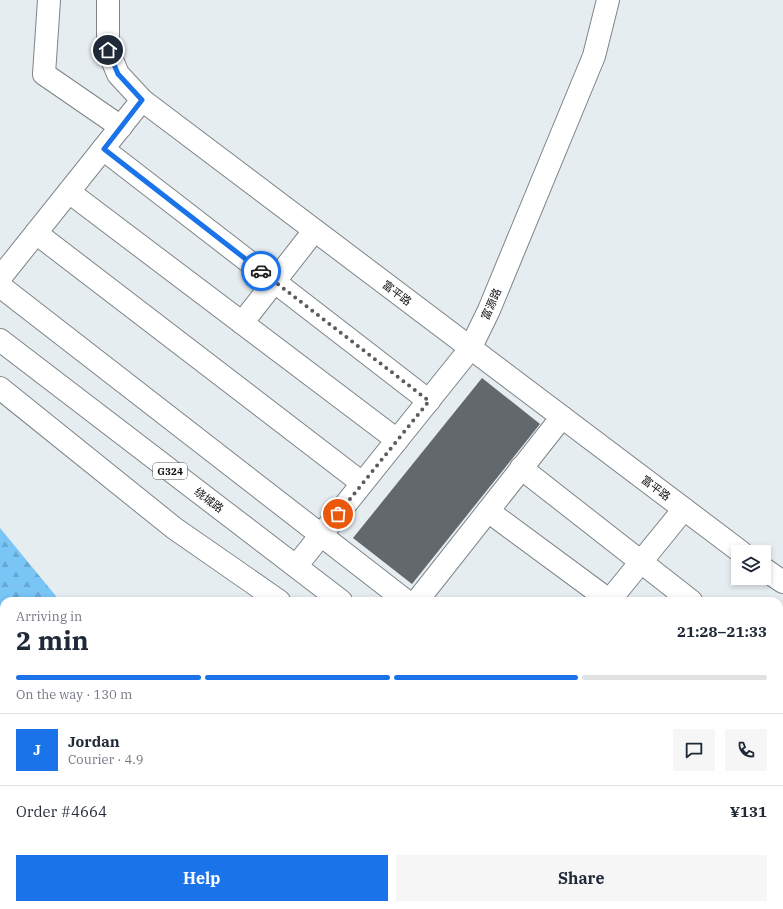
<!DOCTYPE html>
<html lang="en">
<head>
<meta charset="utf-8">
<style>
  :root { --surface:#fff; --page:#f6f6f7; --text:#1f2937; --muted:#747a83; --line:#e0e1e3; --accent:#1a73e8 }
  body { margin:0; font-family:"IBM Plex Serif","Noto Sans SC",serif; background:var(--page); color:var(--text); height:100vh; display:flex; flex-direction:column; font-size:15px; white-space:nowrap }
  * { box-sizing:border-box; margin:0 }
  p { font-size:13px; color:var(--muted) }
  .icon { flex:none; width:22px; height:22px; fill:none; stroke:currentColor; stroke-width:2; stroke-linecap:round; stroke-linejoin:round }
  .map { position:relative; flex:1; overflow:hidden }
  .panel { position:absolute; left:0px; top:597px; width:783px; height:312px; display:flex; flex-direction:column; background:var(--surface); border-radius:12px 12px 0 0; box-shadow:0 2px 6px #0003 }
  .panel>* { flex:none }
  .tools { position:absolute; left:731px; top:545px; display:grid; gap:8px }
  .tools a { display:grid; place-items:center; width:40px; height:40px; border-radius:0px; background:var(--surface); box-shadow:0 2px 6px #0003; font-size:20px }
  .pin { position:absolute; display:grid; place-items:center; width:34px; height:34px; color:#fff; margin:-17px; border:2px solid #fff; border-radius:50%; box-shadow:0 1px 4px #0007 }
  .courier { position:absolute; display:grid; place-items:center; width:40px; height:40px; margin:-20px; border:3px solid #1a73e8; border-radius:50%; background:#fff; color:#222; box-shadow:0 1px 5px #0007 }
  .summary em { font-style:normal; font-weight:800 }
  .summary div { display:flex; flex-direction:column-reverse }
  .summary { display:flex; align-items:center; justify-content:space-between; height:68px; padding:0 16px }
  h1 { font-size:26px; font-weight:800; line-height:30px }
  .bar { display:grid; grid-template-columns:repeat(4,1fr); gap:6px 4px; align-content:center; height:48px; padding:0 16px }
  .bar i { height:5px; border-radius:3px; background:var(--line) }
  .bar .selected { background:var(--accent) }
  .bar p { grid-column:span 4 }
  .line { display:flex; align-items:center; gap:10px; padding:0 16px; border-top:1px solid var(--line) }
  .line div { flex:1 }
  .round { display:grid; place-items:center; flex:none; width:42px; height:42px; border-radius:0px; background:var(--page) }
  .primary-button { display:flex; gap:8px; margin-top:auto; padding:8px 16px }
  .primary-button a { flex:1; height:46px; border-radius:0px; background:var(--accent); color:#fff; font-size:16px; font-weight:800; line-height:46px; text-align:center }
  .primary-button a+a { background:var(--page); color:var(--text) }
  .map>svg:first-child { display:block }
</style>
</head>
<body>
<div class="map">
<svg width="783" height="909" viewBox="0 0 783 909">
  <defs>
    <pattern id="forest-firs" width="22" height="20" patternUnits="userSpaceOnUse"><rect width="22" height="20" fill="#79c5f6"/><path d="M5 1l3.5 6h-7zM16 11l3.5 6h-7z" fill="#67a8d2"/></pattern>
  </defs>
  <rect width="100%" height="100%" fill="#e6edf1"/>
  <!-- forest -->
  <polygon fill="url(#forest-firs)" points="0,528 60,601 4,601 4,905 399,905 406,909 0,909"/>
  <!-- building -->
  <polygon fill="#63686c" points="482,378 540,424 412,584 353,538"/>
  <g fill="none" stroke-linecap="round" stroke-linejoin="round">
    <!-- highway-tunnel -->
    <g stroke="#c6ccd0" stroke-width="22" stroke-dasharray="22 11" stroke-linecap="butt">
      <polyline points="0,886 4,888"/>
      <polyline points="40,905 48,909"/>
    </g>
    <!-- minor casing -->
    <g stroke="#7e8488" stroke-width="24">
      <g id="minor">
        <polyline points="49,0 44,74 121,127"/>
        <polyline points="108,0 108,50 118,74 142,100 741,552"/>
        <polyline points="103,149 429,401"/>
        <polyline points="69,192 397,440"/>
        <polyline points="36,233 362,483"/>
        <polyline points="0,278 142,100"/>
        <polyline points="0,286 406,601"/>
        <polyline points="242,323 314,231"/>
        <polyline points="0,388 174,528 279,601"/>
        <polyline points="521,468 691,601"/>
        <polyline points="488,511 610,601"/>
        <polyline points="297,565 470,349 489,310 594,56 608,0"/>
        <polyline points="764,569 783,582"/>
        <polyline points="417,601 562,417"/>
        <polyline points="609,601 684,509"/>
        <polyline points="779,668 783,671"/>
        <polyline points="779,704 783,699"/>
        <polyline points="779,723 783,724"/>
        <polyline points="779,776 783,778"/>
        <polyline points="779,863 783,864"/>
        <polyline points="712,905 719,909"/>
      </g>
    </g>
    <!-- highway casing -->
    <g stroke="#7e8488" stroke-width="24">
      <g id="highway">
        <polyline points="0,340 341,601"/>
        <polyline points="774,905 783,909"/>
      </g>
    </g>
    <!-- minor -->
    <use href="#minor" stroke="#fff" stroke-width="22"/>
    <!-- highway -->
    <use href="#highway" stroke="#fff" stroke-width="22"/>
  </g>
  <g fill="none" stroke-linecap="round" stroke-linejoin="round">
    <!-- done -->
    <polyline stroke="#5a5d60" stroke-width="4" stroke-dasharray="0 7.2" points="261,271 429,401 338,514"/>
    <!-- route -->
    <polyline stroke="#1a73e8" stroke-width="5" points="108,50 118,74 142,100 104,149 261,271"/>
  </g>
  <g text-anchor="middle" dominant-baseline="central" stroke-width="3" stroke-linejoin="round" paint-order="stroke">
    <!-- shield labels -->
    <rect fill="#fff" stroke="#565859" stroke-width="1" x="153" y="463" width="34" height="16" rx="3"/>
    <g font-size="10" font-weight="bold" fill="#0e1012">
      <text x="170" y="471">G324</text>
    </g>
    <!-- street labels -->
    <g font-size="11" fill="#0e1012" stroke="#fff">
      <text transform="translate(397 293) rotate(37)">富平路</text>
      <text transform="translate(491 304) rotate(-66)">富源路</text>
      <text transform="translate(656 488) rotate(37)">富平路</text>
      <text transform="translate(209 500) rotate(37)">绕城路</text>
    </g>
  </g>
</svg>
<div class="tools">
<a><svg class="icon" aria-label="layers" viewBox="0 0 24 24"><path d="M12 4l9 5-9 5-9-5zM3 14l9 5 9-5"/></svg></a>
</div>
<div class="pin" style="left:338px;top:514px;background:#ea580c"><svg class="icon" aria-label="bag" viewBox="0 0 24 24"><path d="M5 8h14l-1 12H6zM9 8a3 3 0 0 1 6 0"/></svg></div>
<div class="pin" style="left:108px;top:50px;background:#1f2937"><svg class="icon" aria-label="home" viewBox="0 0 24 24"><path d="M3 11l9-7 9 7M6 9v11h12V9"/></svg></div>
<div class="courier" style="left:261px;top:271px"><svg class="icon" aria-label="car" viewBox="0 0 24 24"><path d="M5 17H2v-5l4-1 3-4h7l3 4 3 1v5h-3M9 17h6M6 11h13"/><circle cx="7" cy="17" r="2"/><circle cx="17" cy="17" r="2"/></svg></div>
<section class="panel">
<div class="summary"><div><h1>2 min</h1><p>Arriving in</p></div><em>21:28–21:33</em></div>
<div class="bar"><i class="selected"></i><i class="selected"></i><i class="selected"></i><i></i><p>On the way · 130 m</p></div>
<div class="line" style="height:72px"><b class="round" style="background:var(--accent);color:#fff">J</b><div><b>Jordan</b><p>Courier · 4.9</p></div><a class="round"><svg class="icon" aria-label="chat" viewBox="0 0 24 24"><path d="M4 5h16v11H9l-5 4z"/></svg></a><a class="round"><svg class="icon" aria-label="phone" viewBox="0 0 24 24"><path d="M5 4h4l2 5-3 2q2 4 5 5l2-3 5 2v4C11 20 4 13 5 4z"/></svg></a></div>
<div class="line" style="height:52px"><div>Order #4664</div><b>¥131</b></div>
<div class="primary-button"><a>Help</a><a>Share</a></div>
</section>
</div>
</body>
</html>
